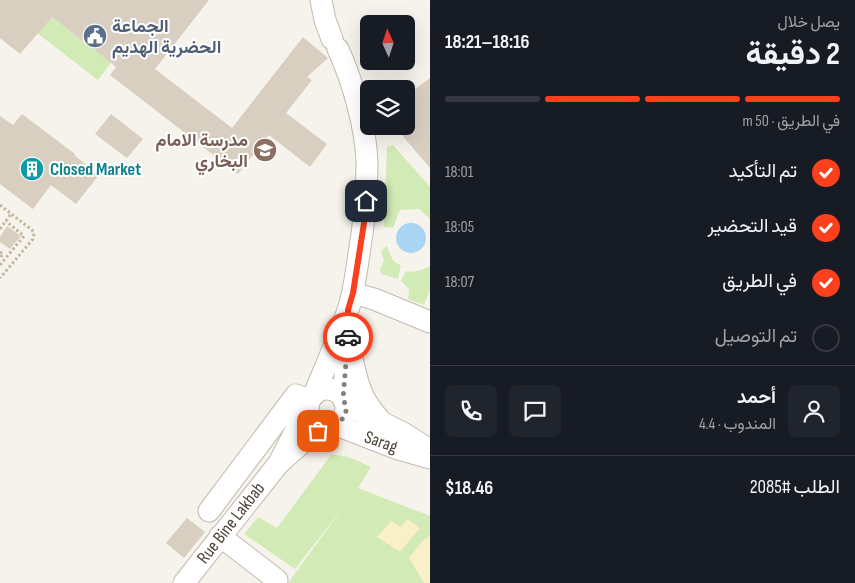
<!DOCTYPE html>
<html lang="ar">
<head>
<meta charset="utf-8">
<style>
  :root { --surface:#171b24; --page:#20242c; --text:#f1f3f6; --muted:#9ea1a6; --line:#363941; --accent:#fc3f1d }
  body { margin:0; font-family:"Sofia Sans Condensed",Vazirmatn,sans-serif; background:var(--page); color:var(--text); direction:rtl; height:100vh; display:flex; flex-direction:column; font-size:19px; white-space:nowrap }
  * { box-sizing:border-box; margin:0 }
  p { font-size:16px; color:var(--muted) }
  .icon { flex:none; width:28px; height:28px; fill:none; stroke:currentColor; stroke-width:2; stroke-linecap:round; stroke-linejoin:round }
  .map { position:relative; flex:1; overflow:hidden; direction:ltr }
  .drawer { display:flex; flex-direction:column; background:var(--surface); width:425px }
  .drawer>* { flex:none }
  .needle { width:32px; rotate:357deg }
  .fabs { position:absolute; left:360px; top:15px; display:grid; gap:10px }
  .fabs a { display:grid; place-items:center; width:55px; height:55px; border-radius:8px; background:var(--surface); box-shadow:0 5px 20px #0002; font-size:25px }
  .pin { position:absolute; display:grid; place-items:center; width:42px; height:42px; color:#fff; margin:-21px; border-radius:10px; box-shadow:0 2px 8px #0006 }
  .courier { position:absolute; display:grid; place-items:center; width:50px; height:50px; margin:-25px; border:4px solid #fc3f1d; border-radius:50%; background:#fff; color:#222; box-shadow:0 1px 6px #0007 }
  .head em { font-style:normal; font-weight:700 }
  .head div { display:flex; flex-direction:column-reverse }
  .head { display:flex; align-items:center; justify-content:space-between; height:85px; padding:0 15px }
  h1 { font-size:32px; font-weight:700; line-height:38px }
  .bar { display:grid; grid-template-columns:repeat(4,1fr); gap:8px 5px; align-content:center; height:60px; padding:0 15px }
  .bar i { height:6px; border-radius:4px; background:var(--line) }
  .bar .on { background:var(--accent) }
  .bar p { grid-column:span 4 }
  .line { display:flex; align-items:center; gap:12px; padding:0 15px; border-top:1px solid var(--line) }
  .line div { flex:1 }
  .round { display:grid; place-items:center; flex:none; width:52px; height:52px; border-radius:8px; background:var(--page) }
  ol { padding:0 15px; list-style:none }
  li { display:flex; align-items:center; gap:15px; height:55px }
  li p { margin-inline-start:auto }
  li .icon { padding:5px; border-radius:50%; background:var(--accent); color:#fff; stroke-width:4 }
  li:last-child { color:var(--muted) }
  li i { width:28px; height:28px; border:2px solid var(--line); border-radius:50% }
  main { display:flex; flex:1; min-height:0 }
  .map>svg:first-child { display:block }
</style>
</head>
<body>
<main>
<section class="drawer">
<div class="head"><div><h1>2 دقيقة</h1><p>يصل خلال</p></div><em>18:16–18:21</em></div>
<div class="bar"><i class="on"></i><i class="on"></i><i class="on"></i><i></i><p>في الطريق · 50 m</p></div>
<ol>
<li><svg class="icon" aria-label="check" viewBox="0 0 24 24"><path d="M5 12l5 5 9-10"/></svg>تم التأكيد<p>18:01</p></li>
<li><svg class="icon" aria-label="check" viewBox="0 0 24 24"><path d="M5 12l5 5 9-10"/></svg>قيد التحضير<p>18:05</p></li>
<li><svg class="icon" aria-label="check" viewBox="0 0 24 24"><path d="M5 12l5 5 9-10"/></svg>في الطريق<p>18:07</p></li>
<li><i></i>تم التوصيل</li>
</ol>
<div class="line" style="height:90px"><a class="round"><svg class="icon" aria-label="person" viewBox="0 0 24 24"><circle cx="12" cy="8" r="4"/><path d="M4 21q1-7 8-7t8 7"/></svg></a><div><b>أحمد</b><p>المندوب · 4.4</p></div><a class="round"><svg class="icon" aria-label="chat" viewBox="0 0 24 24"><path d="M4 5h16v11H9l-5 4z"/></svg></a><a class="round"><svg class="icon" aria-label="phone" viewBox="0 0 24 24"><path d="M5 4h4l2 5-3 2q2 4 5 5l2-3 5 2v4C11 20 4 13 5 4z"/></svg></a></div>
<div class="line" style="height:65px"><div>الطلب #2085</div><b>$18.46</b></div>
</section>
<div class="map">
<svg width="430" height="583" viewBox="0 0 430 583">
  <rect width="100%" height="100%" fill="#f6f3ec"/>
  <!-- green -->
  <g fill="#d2eab5">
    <polygon points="159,0 98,80 37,33 52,17 99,54"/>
    <polygon points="393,145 430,187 430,219 419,209 400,210 393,228 384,227 387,147"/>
    <path d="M387,246C390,254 392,263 401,265L398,279L382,274L380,269L384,261L381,251Z"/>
    <path d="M430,266V289L424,305L408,299L409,289L401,281L406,271C415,273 422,270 430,266Z"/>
    <path d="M331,455C346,454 358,461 371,467L358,488L430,516V583H288L344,506L295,569L244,534L258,517L277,528Z"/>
  </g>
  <!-- sand -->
  <g fill="#f9efc9">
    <polygon points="407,519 420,528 400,552 377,537 391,521 401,527"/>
    <polygon points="430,536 430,583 424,583 409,558 423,540"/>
  </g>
  <!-- water -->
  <circle fill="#a9d4f2" cx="411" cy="238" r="15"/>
  <!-- building -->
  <g fill="#d8cfc1">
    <polygon points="0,0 209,0 155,69 232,128 303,37 328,58 307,77 312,80 286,113 327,144 310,167 269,135 238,174 110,75 116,67 52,17 20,54 0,38"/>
    <polygon points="430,78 430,168 394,126 406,126 406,96"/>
    <polygon points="22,114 75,154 74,155 99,175 76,204 51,185 33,209 0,184 0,116 13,125"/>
    <polygon points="111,114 143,139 127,158 95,134"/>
    <polygon points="7,226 21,236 10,249 0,242 0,237"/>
    <polygon points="187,518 205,532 184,558 166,543"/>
  </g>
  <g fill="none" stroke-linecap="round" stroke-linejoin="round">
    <!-- minor casing -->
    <g stroke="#c2bbae" stroke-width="23">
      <g id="minor">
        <polyline points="321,0 325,20 332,39"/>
        <polyline points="353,293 374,299 430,322"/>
        <path d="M352,359C356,375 359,392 369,406C372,411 376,415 379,419"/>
        <circle cx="327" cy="408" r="19"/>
        <path d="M314,395C325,367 338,339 348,310C354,292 356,273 359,254C364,224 367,194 367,163C366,127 353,82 338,49"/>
        <polyline points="343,399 348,341 348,323"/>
        <polyline points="345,403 355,409 403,433 430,450"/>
        <polyline points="308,406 279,463 311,435 326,427"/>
        <polyline points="332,426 344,428 398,449 430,458"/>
        <polyline points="209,511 296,395 310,400"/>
        <polyline points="220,536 277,580"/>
        <polyline points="184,583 279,463"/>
      </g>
    </g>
    <!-- path -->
    <g stroke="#c4b79f" stroke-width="3" stroke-dasharray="2.5 2.5" stroke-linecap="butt">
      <polyline points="0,205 32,230 34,233 33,239 0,278"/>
      <polyline points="0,229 11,214"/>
      <polyline points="0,252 3,254 0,258"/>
      <polyline points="0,265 24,236 6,221"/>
    </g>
    <!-- minor -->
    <use href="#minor" stroke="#fff" stroke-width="21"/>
  </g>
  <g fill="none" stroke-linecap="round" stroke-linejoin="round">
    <!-- done -->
    <path stroke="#878178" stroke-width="5" stroke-dasharray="0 9" d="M318,431C332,424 354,422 343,399L348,337"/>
    <!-- route -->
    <polyline stroke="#fc3f1d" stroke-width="6" points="348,337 348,310 353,293 364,223 366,201"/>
  </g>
  <!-- icons -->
  <defs>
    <g id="civic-disc" transform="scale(1.25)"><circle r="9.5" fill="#5c6f8a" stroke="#fff"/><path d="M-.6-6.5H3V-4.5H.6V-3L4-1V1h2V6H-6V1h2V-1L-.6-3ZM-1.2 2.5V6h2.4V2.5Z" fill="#fff"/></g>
    <g id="school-disc" transform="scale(1.25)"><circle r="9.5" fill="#8d6e63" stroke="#fff"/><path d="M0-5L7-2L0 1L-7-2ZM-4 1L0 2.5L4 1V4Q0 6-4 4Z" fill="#fff"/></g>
    <g id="building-disc" transform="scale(1.25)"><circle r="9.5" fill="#0f9aa8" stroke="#fff"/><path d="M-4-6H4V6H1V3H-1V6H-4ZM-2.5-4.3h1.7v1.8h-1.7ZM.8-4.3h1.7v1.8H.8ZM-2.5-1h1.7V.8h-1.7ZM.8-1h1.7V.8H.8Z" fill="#fff"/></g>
  </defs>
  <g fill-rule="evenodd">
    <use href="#civic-disc" x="95" y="36"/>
    <use href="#school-disc" x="265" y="150"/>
    <use href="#building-disc" x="32" y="169"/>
  </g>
  <g text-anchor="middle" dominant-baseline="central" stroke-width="4" stroke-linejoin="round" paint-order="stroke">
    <!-- service labels -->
    <g font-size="18" font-weight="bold" fill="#4e5e75" stroke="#fff" text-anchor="start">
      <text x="112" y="26">الجماعة<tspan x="112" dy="21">الحضرية الهديم</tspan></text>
    </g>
    <!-- education labels -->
    <g font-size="18" font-weight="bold" fill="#785e54" stroke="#fff" text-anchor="end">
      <text x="248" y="140">مدرسة الامام<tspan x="248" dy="21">البخاري</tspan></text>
    </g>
    <!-- culture labels -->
    <g font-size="18" font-weight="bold" fill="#0d838f" stroke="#fff" text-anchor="start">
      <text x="50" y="169">Closed Market</text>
    </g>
    <!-- street labels -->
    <g font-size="18" fill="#4b4439" stroke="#fff">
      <text transform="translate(381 442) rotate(20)">Sarag</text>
      <text transform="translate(231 523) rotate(-52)">Rue Bine Lakbab</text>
    </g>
  </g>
</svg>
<div class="fabs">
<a><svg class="needle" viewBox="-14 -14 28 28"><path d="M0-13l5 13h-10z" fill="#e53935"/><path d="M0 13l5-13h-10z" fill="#9ea1a6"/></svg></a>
<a><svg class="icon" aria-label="layers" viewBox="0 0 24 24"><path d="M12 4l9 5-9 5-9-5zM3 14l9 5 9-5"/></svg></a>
</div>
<div class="pin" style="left:318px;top:431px;background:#ea580c"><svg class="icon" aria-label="bag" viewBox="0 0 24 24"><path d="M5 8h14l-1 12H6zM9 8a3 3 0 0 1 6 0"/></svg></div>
<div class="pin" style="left:366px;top:201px;background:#1f2937"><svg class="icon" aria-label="home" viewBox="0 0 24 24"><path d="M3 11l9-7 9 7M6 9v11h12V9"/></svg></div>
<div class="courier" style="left:348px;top:337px"><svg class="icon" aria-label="car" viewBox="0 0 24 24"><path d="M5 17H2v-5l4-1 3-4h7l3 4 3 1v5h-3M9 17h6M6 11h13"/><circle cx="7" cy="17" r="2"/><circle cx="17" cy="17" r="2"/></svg></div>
</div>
</main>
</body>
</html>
